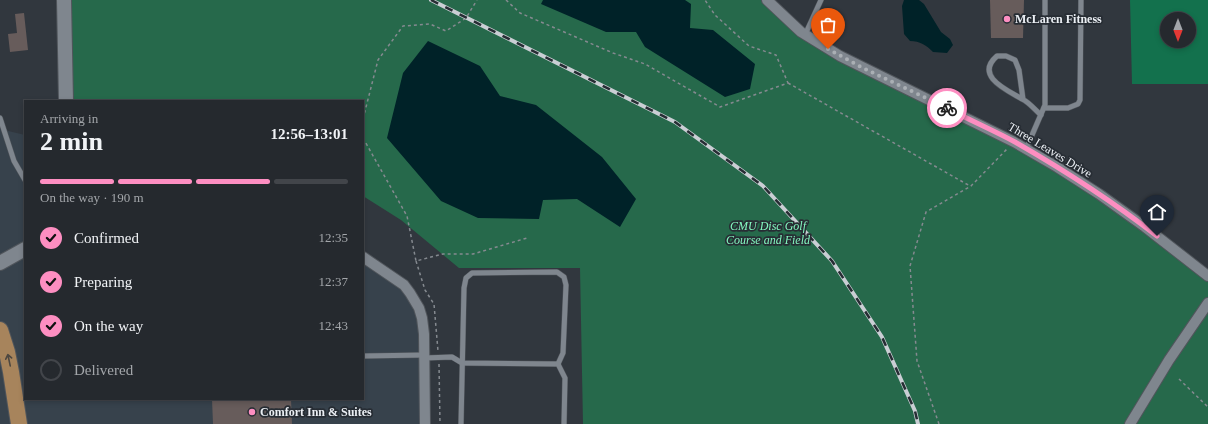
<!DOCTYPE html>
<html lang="en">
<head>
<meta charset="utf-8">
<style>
  :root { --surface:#25292e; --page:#31353a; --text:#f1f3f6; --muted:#a3a6aa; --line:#42454a; --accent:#fd8ec1 }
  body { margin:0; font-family:Georgia,serif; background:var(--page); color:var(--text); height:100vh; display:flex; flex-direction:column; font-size:15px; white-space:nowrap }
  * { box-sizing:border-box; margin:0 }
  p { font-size:13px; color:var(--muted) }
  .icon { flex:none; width:22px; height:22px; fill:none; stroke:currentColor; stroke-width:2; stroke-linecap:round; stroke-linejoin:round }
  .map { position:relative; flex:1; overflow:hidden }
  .panel { position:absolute; left:24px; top:100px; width:340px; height:300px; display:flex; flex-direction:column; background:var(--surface); border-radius:0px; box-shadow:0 2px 6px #0003,0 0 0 1px var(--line) }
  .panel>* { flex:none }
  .needle { width:26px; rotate:180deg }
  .tools { position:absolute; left:1160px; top:12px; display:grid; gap:8px }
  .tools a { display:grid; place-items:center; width:36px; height:36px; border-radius:50%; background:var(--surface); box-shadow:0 2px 6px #0003,0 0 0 1px var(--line); font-size:20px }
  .pin { position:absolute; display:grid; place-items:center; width:34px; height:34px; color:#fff; margin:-41px -17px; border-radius:50% 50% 50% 0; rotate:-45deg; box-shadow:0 0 4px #0007 }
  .pin .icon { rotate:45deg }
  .courier { position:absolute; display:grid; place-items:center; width:40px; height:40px; margin:-20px; border:3px solid #fd8ec1; border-radius:50%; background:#fff; color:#222; box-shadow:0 1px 5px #0007 }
  .overview em { font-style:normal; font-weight:800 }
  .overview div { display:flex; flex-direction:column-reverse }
  .overview { display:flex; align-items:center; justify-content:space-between; height:68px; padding:0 16px }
  h1 { font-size:26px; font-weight:800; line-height:30px }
  .bar { display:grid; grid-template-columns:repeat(4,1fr); gap:6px 4px; align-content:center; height:48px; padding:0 16px }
  .bar i { height:5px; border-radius:3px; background:var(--line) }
  .bar .selected { background:var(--accent) }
  .bar p { grid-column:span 4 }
  ol { padding:0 16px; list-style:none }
  li { display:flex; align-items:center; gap:12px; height:44px }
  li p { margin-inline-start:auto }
  li .icon { padding:4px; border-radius:50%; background:var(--accent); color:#111; stroke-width:4 }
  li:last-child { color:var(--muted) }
  li i { width:22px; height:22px; border:2px solid var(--line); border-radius:50% }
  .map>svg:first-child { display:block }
</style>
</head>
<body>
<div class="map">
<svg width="1208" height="424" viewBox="0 0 1208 424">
  <rect width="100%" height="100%" fill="#31373e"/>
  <!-- built -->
  <polygon fill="#37424c" points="0,129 25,135 25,399 363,399 363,257 404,285 419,308 425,424 0,424"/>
  <!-- green -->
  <polygon fill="#26694b" points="70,0 767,0 801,32 1057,167 1208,277 1208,424 583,424 580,268 459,268 401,220 363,196 363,101 67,101"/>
  <!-- forest -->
  <path fill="#13714d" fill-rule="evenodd" d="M1130,0H1208V84H1132ZM1167,19H1189V41H1167Z"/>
  <!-- water -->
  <g fill="#002228">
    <polygon points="543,0 685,0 691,4 690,28 713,30 755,64 750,89 725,97 645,47 636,32 606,32 541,4"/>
    <path d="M904,0H919L924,4L941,32L950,39L953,45L947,53L933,52C926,45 920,41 910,41L904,34L902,6Z"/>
    <polygon points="428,41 480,66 500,96 536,105 602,157 636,199 620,227 577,199 543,200 539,219 478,218 441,201 387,138 403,73"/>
  </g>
  <!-- building -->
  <g fill="#675c5b">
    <polygon points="990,0 1024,0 1023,38 991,38"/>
    <polygon points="24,13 28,50 10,52 8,34 17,33 15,14"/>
    <polygon points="212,399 291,399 292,424 213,424"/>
  </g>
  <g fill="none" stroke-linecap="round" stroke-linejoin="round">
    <!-- lane casing -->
    <g stroke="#50555b" stroke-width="6">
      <g id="lane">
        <polyline points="805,35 821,0"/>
        <path d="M1023,99L1019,70L1015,60L1006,56H997C974,76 1007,90 1022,99C1029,102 1035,110 1041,115"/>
        <polyline points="1044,108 1068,108 1078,104 1080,100 1081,0"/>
        <polyline points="0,118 14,161 25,180"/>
        <polyline points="1026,149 1045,105 1045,0"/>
        <polyline points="363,356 424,355"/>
        <polyline points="424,358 452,357 462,363 558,364 565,378 564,424"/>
        <polyline points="461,424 464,288 466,278 472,273 557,272 564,277 566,285 563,353 558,364"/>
      </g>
    </g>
    <!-- street casing -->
    <g stroke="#50555b" stroke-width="12">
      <g id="street">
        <polyline points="767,0 801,32 840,56 1014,142 1057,167 1099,194 1145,227 1208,276"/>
        <polyline points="363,257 404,285 410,293 419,308 422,318 424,334 425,424"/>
        <polyline points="1130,424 1169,360 1208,303"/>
      </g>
    </g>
    <!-- secondary casing -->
    <g stroke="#50555b" stroke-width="16">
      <g id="secondary">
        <polyline points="64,0 66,101"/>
        <polyline points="0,263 25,249"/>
      </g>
    </g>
    <!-- primary casing -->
    <g stroke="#50555b" stroke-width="18">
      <polyline id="primary" points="0,330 7,352 11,372 19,424"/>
    </g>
    <!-- path -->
    <g stroke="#858a90" stroke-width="1.5" stroke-dasharray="3 3" stroke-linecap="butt">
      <polyline points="506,0 520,13 613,53 645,64 720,107 788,83 776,55 749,46 715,15 705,0"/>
      <polyline points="788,83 970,186"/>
      <polyline points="363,119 378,60 403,26 430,24 446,31 466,18 477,0"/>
      <polyline points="363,138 407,216 416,261 443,254 473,254 527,238"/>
      <polyline points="416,261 425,290 434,304 438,351"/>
      <polyline points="439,364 440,424"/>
      <polyline points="1179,379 1208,407"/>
      <polyline points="939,424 917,361 910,266 926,212 971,186 1007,149"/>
    </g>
    <!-- lane -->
    <use href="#lane" stroke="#7f868e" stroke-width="5"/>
    <!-- street -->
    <use href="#street" stroke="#7f868e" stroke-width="10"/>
    <!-- secondary -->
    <use href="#secondary" stroke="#7f868e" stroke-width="14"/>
    <!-- primary -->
    <use href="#primary" stroke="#a7845c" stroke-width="16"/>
    <!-- rail casing -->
    <g stroke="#caced4" stroke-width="4">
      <polyline id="rail" points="431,0 675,122 763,186 832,261 882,337 915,411 918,424"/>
    </g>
    <!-- rail -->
    <use href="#rail" stroke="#272d34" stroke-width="2.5" stroke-dasharray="8" stroke-linecap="butt"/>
  </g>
  <!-- one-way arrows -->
  <defs><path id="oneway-shaft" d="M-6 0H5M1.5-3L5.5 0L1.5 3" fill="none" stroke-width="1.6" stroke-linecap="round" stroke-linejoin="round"/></defs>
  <use stroke="#4d4740" href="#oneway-shaft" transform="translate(9 360) rotate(-102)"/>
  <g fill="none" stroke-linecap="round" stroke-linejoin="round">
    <!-- done -->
    <polyline stroke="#aaafb4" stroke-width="4" stroke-dasharray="0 7.2" points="828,49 863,68 947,108"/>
    <!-- route -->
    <path stroke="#fd8ec1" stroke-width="5" d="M947,108C969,120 993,130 1015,142C1064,170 1112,201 1157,236"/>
  </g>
  <!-- markers -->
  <g fill="#fd8ec1" stroke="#272d34" stroke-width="1.5">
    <circle cx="1007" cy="19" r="4"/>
    <circle cx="252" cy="412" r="4"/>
  </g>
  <g text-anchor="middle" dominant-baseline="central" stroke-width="3.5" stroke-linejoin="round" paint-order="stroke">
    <!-- poi labels -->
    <g font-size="12" font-weight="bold" fill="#ebeff4" stroke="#272d34" text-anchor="start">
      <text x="1015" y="19">McLaren Fitness</text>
      <text x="260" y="412">Comfort Inn &amp; Suites</text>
    </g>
    <!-- street labels -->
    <g font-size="12" fill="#ebeff4" stroke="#272d34">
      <text transform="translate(1050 150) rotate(31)">Three Leaves Drive</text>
    </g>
    <!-- park labels -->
    <g font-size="12" font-style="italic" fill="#83f6bf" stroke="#272d34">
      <text x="768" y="226">CMU Disc Golf<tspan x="768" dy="14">Course and Field</tspan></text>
    </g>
  </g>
</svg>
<div class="tools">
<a><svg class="needle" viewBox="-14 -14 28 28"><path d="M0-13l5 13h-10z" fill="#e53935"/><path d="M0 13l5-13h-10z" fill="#a3a6aa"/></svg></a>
</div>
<div class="pin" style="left:828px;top:49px;background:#ea580c"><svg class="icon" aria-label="bag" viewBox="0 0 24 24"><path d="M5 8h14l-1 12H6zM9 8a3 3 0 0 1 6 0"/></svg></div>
<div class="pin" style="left:1157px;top:236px;background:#1f2937"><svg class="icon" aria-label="home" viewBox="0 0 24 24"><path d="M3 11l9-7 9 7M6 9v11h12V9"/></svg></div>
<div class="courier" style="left:947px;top:108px"><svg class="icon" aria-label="bike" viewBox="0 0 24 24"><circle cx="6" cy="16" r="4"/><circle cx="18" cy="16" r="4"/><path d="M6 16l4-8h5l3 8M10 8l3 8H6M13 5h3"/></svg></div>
<section class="panel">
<div class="overview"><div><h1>2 min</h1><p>Arriving in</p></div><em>12:56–13:01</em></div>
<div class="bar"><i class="selected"></i><i class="selected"></i><i class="selected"></i><i></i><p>On the way · 190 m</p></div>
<ol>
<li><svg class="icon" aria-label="check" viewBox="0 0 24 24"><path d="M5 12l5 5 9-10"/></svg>Confirmed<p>12:35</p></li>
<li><svg class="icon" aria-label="check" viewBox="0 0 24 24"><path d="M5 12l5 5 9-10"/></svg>Preparing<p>12:37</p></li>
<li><svg class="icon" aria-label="check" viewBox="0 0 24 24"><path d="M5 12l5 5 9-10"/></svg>On the way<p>12:43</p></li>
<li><i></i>Delivered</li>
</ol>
</section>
</div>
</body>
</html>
